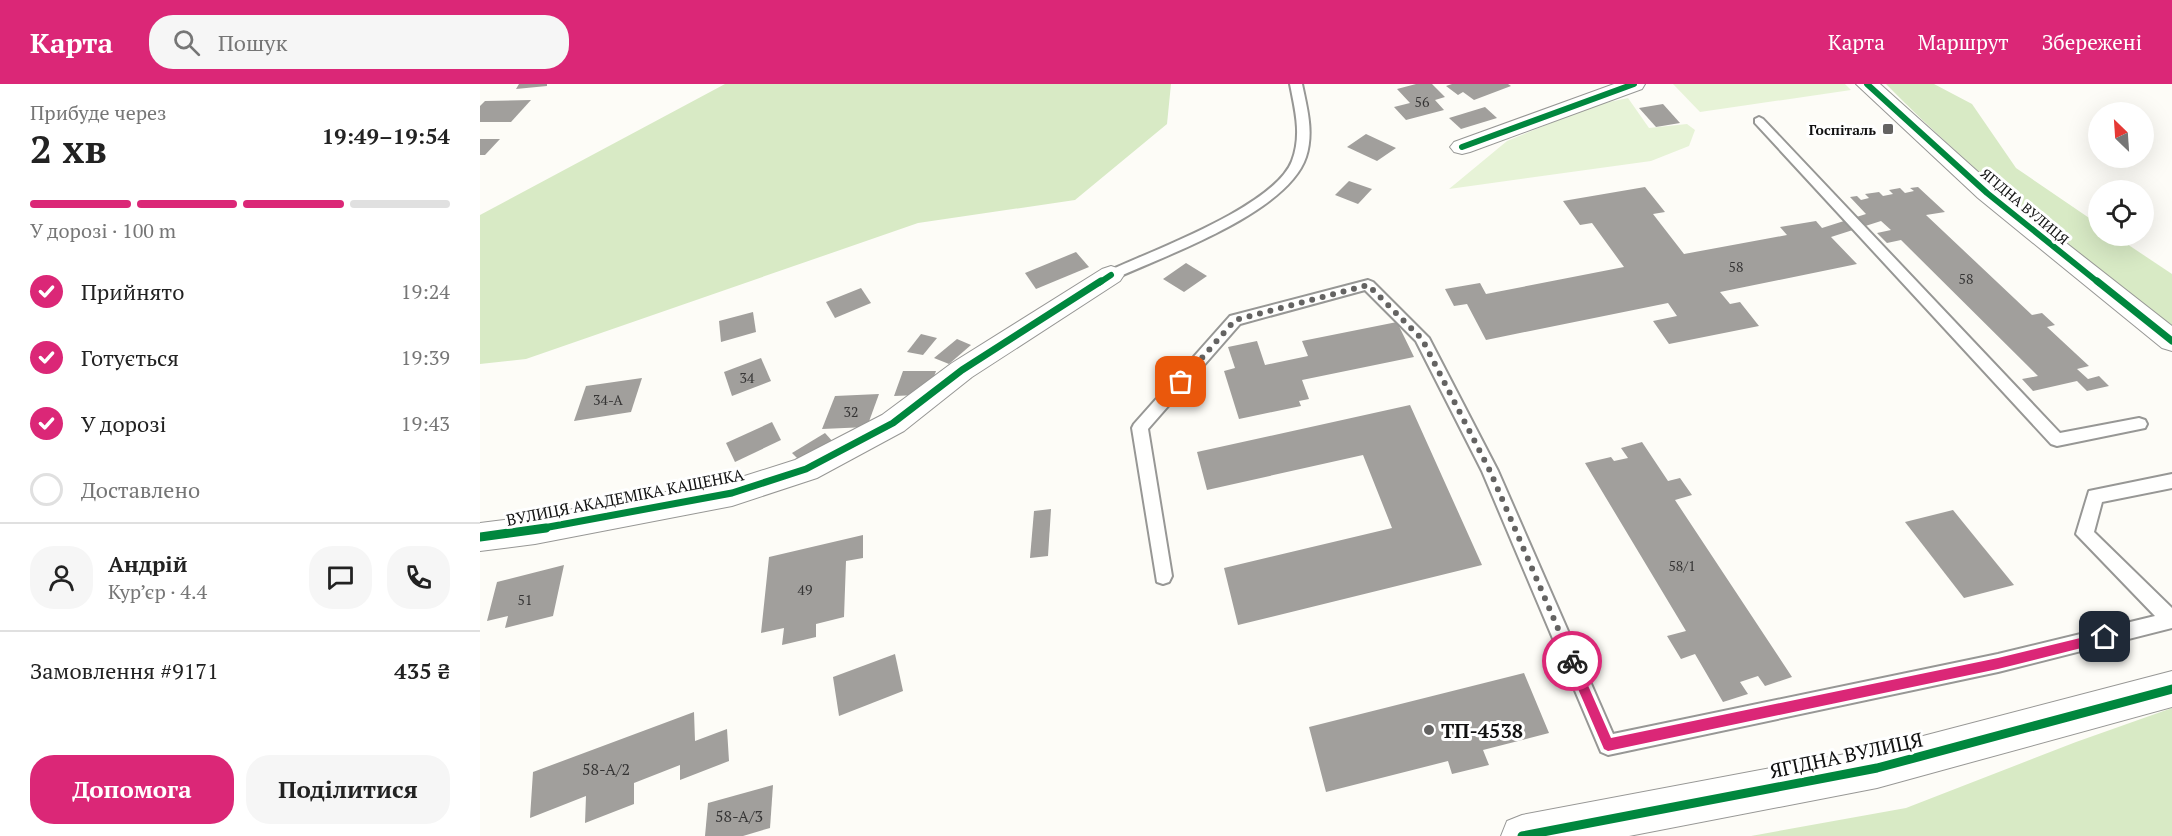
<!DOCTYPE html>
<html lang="uk">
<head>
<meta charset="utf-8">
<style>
  :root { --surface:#fff; --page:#f6f6f6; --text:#222; --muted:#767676; --line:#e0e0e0; --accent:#db2777 }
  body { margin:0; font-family:"PT Serif",serif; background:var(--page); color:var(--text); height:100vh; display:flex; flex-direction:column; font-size:22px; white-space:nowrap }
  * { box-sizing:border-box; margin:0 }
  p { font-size:20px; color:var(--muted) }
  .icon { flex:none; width:33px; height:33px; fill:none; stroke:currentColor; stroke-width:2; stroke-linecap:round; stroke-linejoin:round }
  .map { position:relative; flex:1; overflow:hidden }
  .side { display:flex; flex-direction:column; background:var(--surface); width:480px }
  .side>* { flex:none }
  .needle { width:39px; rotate:335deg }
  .buttons { position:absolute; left:1608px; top:18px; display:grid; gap:12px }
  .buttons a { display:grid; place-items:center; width:66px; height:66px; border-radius:50%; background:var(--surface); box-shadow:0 6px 24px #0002; font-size:30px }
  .pin { position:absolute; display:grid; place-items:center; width:51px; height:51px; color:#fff; margin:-26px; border-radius:12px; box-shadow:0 3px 9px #0006 }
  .courier { position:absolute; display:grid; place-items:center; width:60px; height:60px; margin:-30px; border:4px solid #db2777; border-radius:50%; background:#fff; color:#222; box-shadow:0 2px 8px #0007 }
  .head em { font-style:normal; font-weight:700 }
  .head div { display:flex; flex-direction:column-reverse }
  .head { display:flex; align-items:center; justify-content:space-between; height:102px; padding:0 30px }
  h1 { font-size:39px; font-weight:700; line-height:45px }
  .bar { display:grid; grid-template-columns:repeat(4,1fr); gap:9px 6px; align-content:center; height:72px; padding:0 30px }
  .bar i { height:8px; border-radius:4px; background:var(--line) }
  .bar .on { background:var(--accent) }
  .bar p { grid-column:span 4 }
  .line { display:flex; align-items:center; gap:15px; padding:0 30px; border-top:2px solid var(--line) }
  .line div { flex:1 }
  .round { display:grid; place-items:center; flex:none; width:63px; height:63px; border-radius:24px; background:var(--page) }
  ol { padding:0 30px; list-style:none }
  li { display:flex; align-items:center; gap:18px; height:66px }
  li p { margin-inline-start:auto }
  li .icon { padding:6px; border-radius:50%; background:var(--accent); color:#fff; stroke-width:4 }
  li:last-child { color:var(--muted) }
  li i { width:33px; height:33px; border:3px solid var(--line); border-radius:50% }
  .action { display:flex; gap:12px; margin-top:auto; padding:12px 30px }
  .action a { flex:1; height:69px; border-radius:24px; background:var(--accent); color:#fff; font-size:24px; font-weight:700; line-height:69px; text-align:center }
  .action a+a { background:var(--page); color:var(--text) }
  header { display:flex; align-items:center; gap:36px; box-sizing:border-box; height:84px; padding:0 30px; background:var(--accent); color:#fff }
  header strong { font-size:28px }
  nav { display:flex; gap:33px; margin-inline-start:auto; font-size:21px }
  .search { width:420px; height:54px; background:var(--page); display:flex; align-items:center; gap:15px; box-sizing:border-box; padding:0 21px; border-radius:24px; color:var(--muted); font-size:22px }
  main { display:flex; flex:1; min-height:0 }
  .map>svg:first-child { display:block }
</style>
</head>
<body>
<header>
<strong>Карта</strong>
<div class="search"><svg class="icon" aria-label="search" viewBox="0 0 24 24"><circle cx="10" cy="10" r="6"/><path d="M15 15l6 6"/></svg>Пошук</div>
<nav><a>Карта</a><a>Маршрут</a><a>Збережені</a></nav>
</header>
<main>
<section class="side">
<div class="head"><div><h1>2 хв</h1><p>Прибуде через</p></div><em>19:49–19:54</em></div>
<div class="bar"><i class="on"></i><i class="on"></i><i class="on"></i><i></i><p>У дорозі · 100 m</p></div>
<ol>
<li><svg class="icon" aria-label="check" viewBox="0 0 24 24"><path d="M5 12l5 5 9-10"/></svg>Прийнято<p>19:24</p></li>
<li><svg class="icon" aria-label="check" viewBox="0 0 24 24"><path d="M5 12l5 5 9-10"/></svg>Готується<p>19:39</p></li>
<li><svg class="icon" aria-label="check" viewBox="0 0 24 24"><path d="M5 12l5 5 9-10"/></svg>У дорозі<p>19:43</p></li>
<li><i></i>Доставлено</li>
</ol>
<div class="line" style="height:108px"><a class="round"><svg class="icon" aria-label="person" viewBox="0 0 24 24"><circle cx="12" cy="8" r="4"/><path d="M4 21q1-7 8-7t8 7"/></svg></a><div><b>Андрій</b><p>Кур’єр · 4.4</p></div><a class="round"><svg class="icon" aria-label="chat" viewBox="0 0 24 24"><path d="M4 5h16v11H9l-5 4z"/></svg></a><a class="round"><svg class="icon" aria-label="phone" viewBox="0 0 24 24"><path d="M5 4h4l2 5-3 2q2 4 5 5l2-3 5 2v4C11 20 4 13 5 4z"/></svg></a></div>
<div class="line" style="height:78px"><div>Замовлення #9171</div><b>435 ₴</b></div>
<div class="action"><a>Допомога</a><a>Поділитися</a></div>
</section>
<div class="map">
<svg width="1692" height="752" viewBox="0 0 1692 752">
  <rect width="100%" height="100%" fill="#fdfcf7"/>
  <!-- green -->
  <g fill="#e7f3d7">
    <polygon points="1193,0 1365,0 1371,6 1220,28"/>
    <polygon points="1148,14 1169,44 1207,40 1215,46 1209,62 1171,77 969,105 1027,57 1115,21"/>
  </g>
  <!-- forest -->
  <g fill="#d8eac5">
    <polygon points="245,0 691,0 687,40 595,116 438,139 46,275 0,280 0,131"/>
    <path d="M1406,0H1454L1492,20L1536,84L1618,140V152H1635L1692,190V244C1593,166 1494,90 1406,0Z"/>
    <polygon points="1692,624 1692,752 1271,752 1426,724 1596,658"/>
  </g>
  <!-- building -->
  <g fill="#a19f9c">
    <polygon points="39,0 67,0 67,2 36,5"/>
    <polygon points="936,0 952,0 965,13 955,16 964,26 926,36 914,23 930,19 917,5"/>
    <polygon points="972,0 1028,0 1031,2 994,16 983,8 978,11 966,2"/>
    <polygon points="51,16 31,38 0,38 0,22 5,17"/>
    <polygon points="1183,20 1200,39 1176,43 1159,24"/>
    <polygon points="1005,23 1017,34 981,45 969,34"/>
    <polygon points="886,50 916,64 897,77 867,63"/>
    <polygon points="0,55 20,55 5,71 0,71"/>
    <polygon points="869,97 892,105 878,120 855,111"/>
    <polygon points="1165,103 1185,128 1173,130 1204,170 1307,151 1300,143 1336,137 1342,144 1386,130 1370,113 1377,112 1381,116 1389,114 1385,110 1399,108 1403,112 1413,110 1409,106 1420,104 1425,109 1434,107 1430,104 1438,103 1465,128 1446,131 1552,231 1562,229 1575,241 1567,243 1609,282 1597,285 1608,295 1619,292 1629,302 1607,307 1597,297 1553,307 1542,295 1558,292 1421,156 1407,159 1397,149 1411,146 1401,137 1351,153 1377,180 1240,208 1250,220 1260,218 1279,242 1189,260 1173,237 1197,232 1188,219 1006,256 987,220 974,222 965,205 1000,199 1006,210 1144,183 1112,139 1100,141 1083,117"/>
    <polygon points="596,168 609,183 556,205 545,189"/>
    <polygon points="706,179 727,192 704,208 683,195"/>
    <polygon points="381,204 391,219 355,234 346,218"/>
    <polygon points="273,228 276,248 241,258 239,237"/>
    <polygon points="917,238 934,273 822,296 829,315 819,317 821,322 759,335 744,287 755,284 748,263 777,257 785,281 828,272 822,257"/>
    <polygon points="441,250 457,254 443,271 427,268"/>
    <polygon points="477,255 491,261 469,280 454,274"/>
    <polygon points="281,274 291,297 252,312 244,288"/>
    <polygon points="423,287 456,287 451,301 441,301 438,311 414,312"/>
    <polygon points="162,294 151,328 94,337 106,302"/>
    <polygon points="399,310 387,343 342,345 355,312"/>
    <polygon points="930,321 1002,481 758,541 744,484 912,444 883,371 727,406 717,368"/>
    <polygon points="292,338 301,356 255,378 246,359"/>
    <polygon points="345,349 354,359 322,379 312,369"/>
    <polygon points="1162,358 1188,397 1200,394 1212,411 1195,416 1312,593 1285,602 1278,592 1260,598 1268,610 1243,618 1215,570 1201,575 1187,552 1206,547 1105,379 1131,373 1134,377 1148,374 1141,364"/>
    <polygon points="571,425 568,472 550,474 554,427"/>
    <polygon points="1473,426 1534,501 1484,514 1425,438"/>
    <polygon points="383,451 383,474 366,477 364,533 336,540 336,553 302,561 304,544 281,549 289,473"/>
    <polygon points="84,481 73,532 25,544 28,532 7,537 17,498"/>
    <polygon points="415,570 423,607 359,632 353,593"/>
    <polygon points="1044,589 1069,649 1003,666 1009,681 972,690 968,677 846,708 829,643"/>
    <polygon points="214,628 215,657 247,645 249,677 200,696 200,681 154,699 154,720 105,739 106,712 50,734 53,688"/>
    <polygon points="293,701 290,744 263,752 225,752 228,719"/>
  </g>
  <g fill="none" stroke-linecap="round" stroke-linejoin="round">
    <!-- service casing -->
    <g stroke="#979795" stroke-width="4">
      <g id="service">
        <path d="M810,0H822C827,24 834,48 826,73C808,128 687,171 636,194H626L624,191L626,188C671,167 794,123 812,77C822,51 815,26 810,0Z"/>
        <polygon points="1279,33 1283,35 1580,349 1659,334 1665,336 1667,340 1665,344 1577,362 1571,360 1275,39 1275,35"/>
        <polygon points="888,196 893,198 949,254 1018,387 1133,650 1518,570 1675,532 1596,450 1609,407 1692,390 1692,404 1622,418 1614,448 1692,524 1692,544 1518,588 1128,671 1121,668 1002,387 936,257 885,206 760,240 668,345 692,492 689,498 683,500 677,498 652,344 654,340 750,232"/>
      </g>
    </g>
    <!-- minor casing -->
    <g stroke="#979795" stroke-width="2">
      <g id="minor">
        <polygon points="1134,0 1165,0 1162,5 990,68 982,70 974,68 970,63 974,58"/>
        <polygon points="1376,0 1400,0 1516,104 1692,242 1692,267 1682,264 1498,114"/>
        <polygon points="631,182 640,185 644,191 640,197 492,293 424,347 337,394 252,422 55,460 0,467 0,439 55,432 252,396 315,376 402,331 472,279 622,185"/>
        <polygon points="1692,587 1692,623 1397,704 1149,752 1021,752 1027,737 1042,731 1397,664"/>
      </g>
    </g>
    <!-- service -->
    <use href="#service" fill="#fffffe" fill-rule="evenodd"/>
    <!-- minor -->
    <use href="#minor" fill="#fffffe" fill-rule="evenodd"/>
    <!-- cycleway-far2 casing -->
    <g stroke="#fff" stroke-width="9">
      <g id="cycleway-far2">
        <polyline points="1387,0 1507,109 1619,199"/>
        <polyline points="982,63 1154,0"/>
        <polyline points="619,199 631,191"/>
      </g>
    </g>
    <!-- cycleway-far1 casing -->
    <g stroke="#fff" stroke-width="10">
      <g id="cycleway-far1">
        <polyline points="1617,197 1692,257"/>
        <polyline points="58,445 252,409 326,385 413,339 482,286 621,197"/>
      </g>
    </g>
    <!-- cycleway casing -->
    <g stroke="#fff" stroke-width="13">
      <g id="cycleway">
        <polyline points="0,453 66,444"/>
        <polyline points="1042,752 1397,684 1692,605"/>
      </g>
    </g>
    <!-- cycleway-far2 -->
    <use href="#cycleway-far2" stroke="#00873e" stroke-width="6"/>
    <!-- cycleway-far1 -->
    <use href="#cycleway-far1" stroke="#00873e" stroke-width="7"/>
    <!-- cycleway -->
    <use href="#cycleway" stroke="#00873e" stroke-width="9"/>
  </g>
  <!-- route -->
  <polygon fill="#db2777" points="1625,548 1631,553 1625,558 1518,585 1128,667 1124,665 1086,577 1088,574 1096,574 1131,654 1518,574"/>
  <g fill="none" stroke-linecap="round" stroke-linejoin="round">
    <!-- done -->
    <polyline stroke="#646362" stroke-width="6" stroke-dasharray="0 10.8" points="701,298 755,236 888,201 942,255 1010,387 1092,577"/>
  </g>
  <!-- markers -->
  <g fill="#646362" stroke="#fff" stroke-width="2">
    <rect x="1402" y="39" width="12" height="12" rx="3"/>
    <circle cx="949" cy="646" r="6"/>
  </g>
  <g text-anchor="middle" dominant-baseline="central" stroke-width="6" stroke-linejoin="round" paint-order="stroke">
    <!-- number labels -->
    <g font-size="14" fill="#353434">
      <text x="942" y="17">56</text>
      <text x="1256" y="182">58</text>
      <text x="1486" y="194">58</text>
      <text x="267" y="293">34</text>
      <text x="128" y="315">34-А</text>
      <text x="371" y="327">32</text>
      <text x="1202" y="481">58/1</text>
      <text x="325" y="505">49</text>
      <text x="45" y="515">51</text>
    </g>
    <!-- far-poi labels -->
    <g font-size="14" font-weight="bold" fill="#111" stroke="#fff" text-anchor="end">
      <text x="1396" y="45">Госпіталь</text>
    </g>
    <!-- far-street labels -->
    <g font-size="14" fill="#111" stroke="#fff">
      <text transform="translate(1545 122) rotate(40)">ЯГІДНА ВУЛИЦЯ</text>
    </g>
    <!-- street labels -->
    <g font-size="16" fill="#111" stroke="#fff">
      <text transform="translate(145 413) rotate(-11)">ВУЛИЦЯ АКАДЕМІКА КАЩЕНКА</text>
    </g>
    <!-- near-number labels -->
    <g font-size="16" fill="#353434">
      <text x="126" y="685">58-А/2</text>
      <text x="259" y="732">58-А/3</text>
    </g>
    <!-- near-poi labels -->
    <g font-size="20" font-weight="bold" fill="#111" stroke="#fff" text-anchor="start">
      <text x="961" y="646">ТП-4538</text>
    </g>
    <!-- near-street labels -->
    <g font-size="20" fill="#111" stroke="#fff">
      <text transform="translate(1366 671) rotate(-12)">ЯГІДНА ВУЛИЦЯ</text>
    </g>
  </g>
</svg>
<div class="buttons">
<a><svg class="needle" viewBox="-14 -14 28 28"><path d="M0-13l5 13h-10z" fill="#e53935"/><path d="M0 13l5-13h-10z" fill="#767676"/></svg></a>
<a><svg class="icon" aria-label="locate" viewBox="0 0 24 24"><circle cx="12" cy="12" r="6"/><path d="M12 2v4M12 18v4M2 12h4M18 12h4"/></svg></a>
</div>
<div class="pin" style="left:701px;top:298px;background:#ea580c"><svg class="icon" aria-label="bag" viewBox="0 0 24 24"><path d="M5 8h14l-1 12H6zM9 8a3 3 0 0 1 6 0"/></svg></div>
<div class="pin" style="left:1625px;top:553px;background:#1f2937"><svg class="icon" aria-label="home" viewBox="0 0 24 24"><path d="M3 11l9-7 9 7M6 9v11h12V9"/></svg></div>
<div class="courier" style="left:1092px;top:577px"><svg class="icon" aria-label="bike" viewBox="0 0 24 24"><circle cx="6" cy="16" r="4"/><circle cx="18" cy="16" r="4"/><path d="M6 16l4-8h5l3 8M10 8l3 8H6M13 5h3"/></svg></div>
</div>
</main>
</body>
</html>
